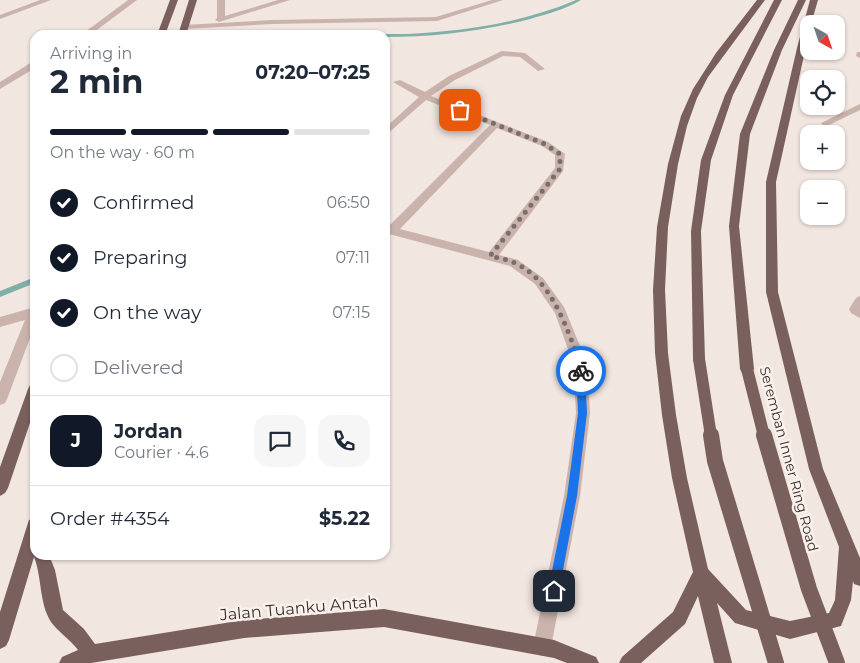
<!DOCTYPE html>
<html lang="en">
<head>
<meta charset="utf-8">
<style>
  :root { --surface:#fff; --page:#f6f6f7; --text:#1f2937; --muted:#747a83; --line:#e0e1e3; --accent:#111827 }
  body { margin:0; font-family:Montserrat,sans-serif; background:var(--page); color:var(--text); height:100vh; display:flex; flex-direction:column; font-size:19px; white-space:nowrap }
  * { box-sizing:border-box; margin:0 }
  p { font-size:16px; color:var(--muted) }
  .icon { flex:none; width:28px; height:28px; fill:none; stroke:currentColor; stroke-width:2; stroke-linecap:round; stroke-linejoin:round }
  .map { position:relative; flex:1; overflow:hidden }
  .panel { position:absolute; left:30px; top:30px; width:360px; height:530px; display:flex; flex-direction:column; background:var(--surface); border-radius:15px; box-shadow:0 1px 4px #0004 }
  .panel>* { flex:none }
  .needle { width:32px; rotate:140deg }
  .tools { position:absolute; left:800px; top:15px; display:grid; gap:10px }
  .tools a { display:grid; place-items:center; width:45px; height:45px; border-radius:10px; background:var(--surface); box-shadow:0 1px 4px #0004; font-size:25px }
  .pin { position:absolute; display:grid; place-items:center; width:42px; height:42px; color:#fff; margin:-21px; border-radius:10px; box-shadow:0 2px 8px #0006 }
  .courier { position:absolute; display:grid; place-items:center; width:50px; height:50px; margin:-25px; border:4px solid #1a73e8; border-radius:50%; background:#fff; color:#222; box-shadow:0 1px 6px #0007 }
  .summary em { font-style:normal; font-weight:700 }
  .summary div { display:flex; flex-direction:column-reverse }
  .summary { display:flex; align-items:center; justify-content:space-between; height:85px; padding:0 20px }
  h1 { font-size:32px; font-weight:700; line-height:38px }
  .bar { display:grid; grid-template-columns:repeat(4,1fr); gap:8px 5px; align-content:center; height:60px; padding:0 20px }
  .bar i { height:6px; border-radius:4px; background:var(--line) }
  .bar .active { background:var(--accent) }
  .bar p { grid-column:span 4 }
  .line { display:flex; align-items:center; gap:12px; padding:0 20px; border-top:1px solid var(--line) }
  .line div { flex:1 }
  .round { display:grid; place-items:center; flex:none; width:52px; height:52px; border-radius:15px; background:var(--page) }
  ol { padding:0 20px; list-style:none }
  li { display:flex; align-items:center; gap:15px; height:55px }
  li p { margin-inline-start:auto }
  li .icon { padding:5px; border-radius:50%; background:var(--accent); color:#fff; stroke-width:4 }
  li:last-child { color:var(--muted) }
  li i { width:28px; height:28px; border:2px solid var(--line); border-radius:50% }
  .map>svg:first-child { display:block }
</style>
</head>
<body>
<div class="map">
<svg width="860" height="663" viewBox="0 0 860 663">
  <rect width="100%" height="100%" fill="#f2e6e0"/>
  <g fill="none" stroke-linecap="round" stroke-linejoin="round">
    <!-- stream -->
    <g fill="#80afa7" fill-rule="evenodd">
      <path d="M576,0H581C566,9 547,14 530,19C483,31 434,37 385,37V35H331C338,32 349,33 357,34C374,34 391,34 407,34C465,31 522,23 576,0Z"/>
      <polygon points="35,277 35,283 0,297 0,291"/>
    </g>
    <!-- minor -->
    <g fill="#cab3ac" fill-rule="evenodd">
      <polygon points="40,0 51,0 0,19 0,15"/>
      <polygon points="128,0 137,0 90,35 81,35"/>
      <polygon points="217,0 225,0 225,16 278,0 290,0 219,22 215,20 217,18"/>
      <polygon points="492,0 503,0 437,21 272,24 184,29 180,27 184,25 272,20 436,17"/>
      <path d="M502,51L525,53L545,69L538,71L520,57L503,56L455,80L431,96L548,142L565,154L563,171L499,255L518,260L543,278L564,307L587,363L590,413L580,496L551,647L548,653L542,656L536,653L533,647L564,496L576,413L573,363L555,313L535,284L510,266L385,233V225L389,226L490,125L426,100L385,136V128L419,97L393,82L400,80L425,92L449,76ZM497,128L542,146L555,155V168L489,252L400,229Z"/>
      <polygon points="857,52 860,52 860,58 856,56"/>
      <polygon points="32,62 35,62 35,68 0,89 0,82"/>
      <polygon points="860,104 860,110 829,125 823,125 821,123"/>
      <polygon points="860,296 860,318 851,313 849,309 856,298"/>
      <polygon points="35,307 35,325 7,399 5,403 0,405 0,382 25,320 0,327 0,317"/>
    </g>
    <!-- major -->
    <g fill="#7a605c" fill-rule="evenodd">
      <polygon points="170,0 178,0 165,35 157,35"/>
      <polygon points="189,0 197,0 186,35 178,35"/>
      <polygon points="757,0 765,0 708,77 697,98 687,126 678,164 668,227 665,290 668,353 676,415 687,478 708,569 746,610 790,621 829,613 835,600 839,547 809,469 766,292 766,182 797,48 810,0 818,0 811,24 809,24 809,33 776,182 778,292 823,469 860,558 860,586 854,584 853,581 851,600 841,626 790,639 735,623 717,603 732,663 714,663 698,596 685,624 641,663 619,663 622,657 673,612 693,572 672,478 662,415 655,353 653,290 657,227 668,164 681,116 693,89 716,53"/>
      <polygon points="774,0 782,0 733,95 711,160 701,231 705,359 704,363 699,365 694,363 693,359 691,231 701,160 725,95"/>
      <polygon points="798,0 806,0 782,50 750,134 739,226 754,369 752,373 747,375 742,373 740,369 729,226 740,134 774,50"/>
      <polygon points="35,383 35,408 8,488 5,493 0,496 0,467 28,389 30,385"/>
      <path d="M35,518V555H49L55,570L63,610L84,629L95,644L244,620L384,609L554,640L596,657L599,663H567L554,658L384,627L244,638L91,663H59L62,657L78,650C70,639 58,632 51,622C39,603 42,577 34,557L9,640L6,646L0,649V612L27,526L29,520Z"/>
    </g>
    <!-- major-bridge-far1 -->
    <g stroke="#7a605c" stroke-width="12">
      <polyline points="699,359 711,436"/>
      <polyline points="747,369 764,436"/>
    </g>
    <!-- major-bridge -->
    <g stroke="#7a605c" stroke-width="16">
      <polyline points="711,435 715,461 776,663"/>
      <polyline points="764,435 809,589 837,663"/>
    </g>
  </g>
  <!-- route -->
  <polygon fill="#1a73e8" points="581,368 585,371 587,413 577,496 559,591 554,596 548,591 567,496 578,413 576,371"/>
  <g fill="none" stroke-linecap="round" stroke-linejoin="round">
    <!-- done -->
    <path stroke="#7a6d6a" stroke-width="5" stroke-dasharray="0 9" d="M460,110L545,144L560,154V169L490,256C498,258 506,259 513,262C552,279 566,327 580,363L581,371"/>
  </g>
  <g text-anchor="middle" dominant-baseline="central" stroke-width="5" stroke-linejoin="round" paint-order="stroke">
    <!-- street labels -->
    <g font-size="14" fill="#392c2b" stroke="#faf1ec">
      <text transform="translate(789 459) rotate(75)">Seremban Inner Ring Road</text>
    </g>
    <!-- near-street labels -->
    <g font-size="16" fill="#392c2b" stroke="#faf1ec">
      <text transform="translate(299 608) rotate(-5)">Jalan Tuanku Antah</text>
    </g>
  </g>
</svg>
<div class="tools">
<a><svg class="needle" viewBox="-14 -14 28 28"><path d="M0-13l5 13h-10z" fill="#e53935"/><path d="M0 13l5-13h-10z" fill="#747a83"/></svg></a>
<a><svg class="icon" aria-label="locate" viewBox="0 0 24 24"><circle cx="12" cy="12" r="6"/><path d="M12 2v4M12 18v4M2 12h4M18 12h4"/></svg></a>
<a>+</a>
<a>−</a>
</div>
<div class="pin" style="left:460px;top:110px;background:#ea580c"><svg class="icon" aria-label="bag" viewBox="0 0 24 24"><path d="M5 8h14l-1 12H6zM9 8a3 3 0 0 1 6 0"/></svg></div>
<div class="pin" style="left:554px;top:591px;background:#1f2937"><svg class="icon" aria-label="home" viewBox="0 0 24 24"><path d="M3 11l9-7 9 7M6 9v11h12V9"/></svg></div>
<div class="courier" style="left:581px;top:371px"><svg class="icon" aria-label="bike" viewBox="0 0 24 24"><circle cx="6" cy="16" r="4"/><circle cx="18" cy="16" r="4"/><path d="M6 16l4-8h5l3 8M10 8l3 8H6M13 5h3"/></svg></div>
<section class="panel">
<div class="summary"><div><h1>2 min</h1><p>Arriving in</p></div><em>07:20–07:25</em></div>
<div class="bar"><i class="active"></i><i class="active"></i><i class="active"></i><i></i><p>On the way · 60 m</p></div>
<ol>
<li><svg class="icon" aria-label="check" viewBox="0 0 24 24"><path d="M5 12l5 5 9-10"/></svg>Confirmed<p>06:50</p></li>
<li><svg class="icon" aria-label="check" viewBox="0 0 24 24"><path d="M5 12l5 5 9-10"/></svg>Preparing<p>07:11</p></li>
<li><svg class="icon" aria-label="check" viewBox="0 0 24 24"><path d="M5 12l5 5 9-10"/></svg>On the way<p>07:15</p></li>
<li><i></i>Delivered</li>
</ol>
<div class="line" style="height:90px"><b class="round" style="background:var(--accent);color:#fff">J</b><div><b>Jordan</b><p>Courier · 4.6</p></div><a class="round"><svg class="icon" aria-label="chat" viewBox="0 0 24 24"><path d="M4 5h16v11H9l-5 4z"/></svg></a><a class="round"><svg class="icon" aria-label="phone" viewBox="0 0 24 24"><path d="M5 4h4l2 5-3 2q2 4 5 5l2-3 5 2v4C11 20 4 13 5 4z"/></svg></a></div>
<div class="line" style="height:65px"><div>Order #4354</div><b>$5.22</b></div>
</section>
</div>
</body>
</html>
